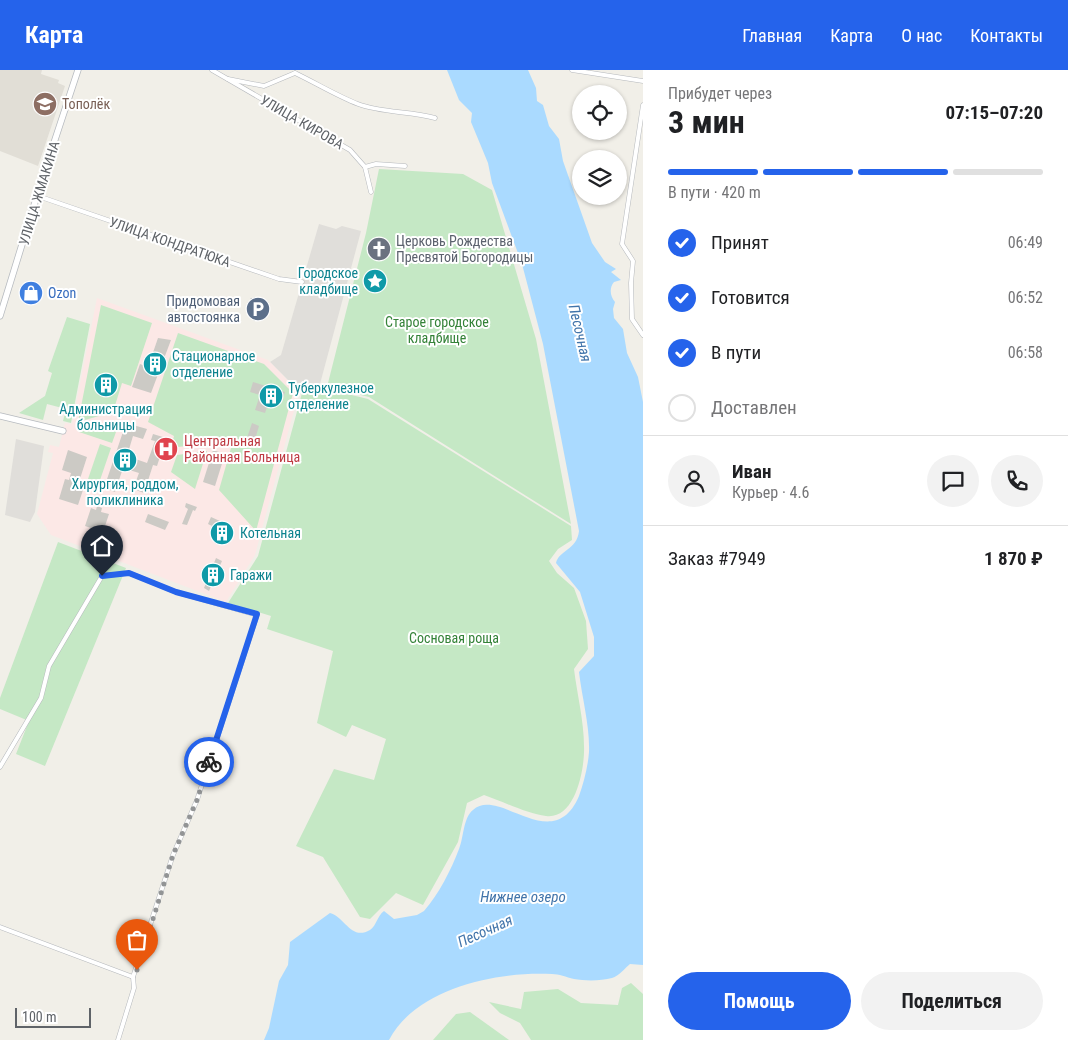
<!DOCTYPE html>
<html lang="ru">
<head>
<meta charset="utf-8">
<style>
  :root { --surface:#fff; --page:#f2f2f2; --text:#202124; --muted:#757577; --line:#e0e0e0; --accent:#2563eb }
  body { margin:0; font-family:"Roboto Condensed",sans-serif; background:var(--page); color:var(--text); height:100vh; display:flex; flex-direction:column; font-size:19px; white-space:nowrap }
  * { box-sizing:border-box; margin:0 }
  p { font-size:16px; color:var(--muted) }
  .icon { flex:none; width:28px; height:28px; fill:none; stroke:currentColor; stroke-width:2; stroke-linecap:round; stroke-linejoin:round }
  .map { position:relative; flex:1; overflow:hidden }
  .panel { display:flex; flex-direction:column; background:var(--surface); width:425px }
  .panel>* { flex:none }
  .tools { position:absolute; left:572px; top:15px; display:grid; gap:10px }
  .tools a { display:grid; place-items:center; width:55px; height:55px; border-radius:50%; background:var(--surface); box-shadow:0 1px 4px #0004; font-size:25px }
  .scale { position:absolute; left:15px; bottom:12px; width:76px; box-sizing:border-box; padding-left:5px; border:2px solid #5f6368; border-top:0; font-size:14px; line-height:18px; white-space:nowrap; color:#5f6368; -webkit-text-stroke:4px #fff; paint-order:stroke }
  .pin { position:absolute; display:grid; place-items:center; width:42px; height:42px; color:#fff; margin:-51px -21px; border-radius:50% 50% 50% 0; rotate:-45deg; box-shadow:0 0 5px #0007 }
  .pin .icon { rotate:45deg }
  .courier { position:absolute; display:grid; place-items:center; width:50px; height:50px; margin:-25px; border:4px solid #2563eb; border-radius:50%; background:#fff; color:#222; box-shadow:0 1px 6px #0007 }
  .headline em { font-style:normal; font-weight:700 }
  .headline div { display:flex; flex-direction:column-reverse }
  .headline { display:flex; align-items:center; justify-content:space-between; height:85px; padding:0 25px }
  h1 { font-size:32px; font-weight:700; line-height:38px }
  .bar { display:grid; grid-template-columns:repeat(4,1fr); gap:8px 5px; align-content:center; height:60px; padding:0 25px }
  .bar i { height:6px; border-radius:4px; background:var(--line) }
  .bar .on { background:var(--accent) }
  .bar p { grid-column:span 4 }
  .line { display:flex; align-items:center; gap:12px; padding:0 25px; border-top:1px solid var(--line) }
  .line div { flex:1 }
  .round { display:grid; place-items:center; flex:none; width:52px; height:52px; border-radius:26px; background:var(--page) }
  ol { padding:0 25px; list-style:none }
  li { display:flex; align-items:center; gap:15px; height:55px }
  li p { margin-inline-start:auto }
  li .icon { padding:5px; border-radius:50%; background:var(--accent); color:#fff; stroke-width:4 }
  li:last-child { color:var(--muted) }
  li i { width:28px; height:28px; border:2px solid var(--line); border-radius:50% }
  .primary-button { display:flex; gap:10px; margin-top:auto; padding:10px 25px }
  .primary-button a { flex:1; height:58px; border-radius:30px; background:var(--accent); color:#fff; font-size:20px; font-weight:700; line-height:58px; text-align:center }
  .primary-button a+a { background:var(--page); color:var(--text) }
  header { display:flex; align-items:center; gap:30px; box-sizing:border-box; height:70px; padding:0 25px; background:var(--accent); color:#fff }
  header strong { font-size:24px }
  nav { display:flex; gap:28px; margin-inline-start:auto; font-size:18px }
  main { display:flex; flex:1; min-height:0 }
  .map>svg:first-child { display:block }
</style>
</head>
<body>
<header>
<strong>Карта</strong>
<nav><a>Главная</a><a>Карта</a><a>О нас</a><a>Контакты</a></nav>
</header>
<main>
<div class="map">
<svg width="643" height="970" viewBox="0 0 643 970">
  <rect width="100%" height="100%" fill="#f1efe8"/>
  <!-- industrial -->
  <g fill="#e0deda">
    <polygon points="319,154 336,159 342,156 361,161 320,314 303,317 299,321 270,292 281,285"/>
    <polygon points="16,369 44,376 35,442 30,452 5,445"/>
  </g>
  <!-- education -->
  <polygon fill="#e1ded6" points="0,0 42,0 41,4 59,10 58,13 65,16 38,96 0,81"/>
  <!-- medical -->
  <polygon fill="#fce8e6" points="97,228 268,290 299,322 255,485 226,532 51,465 37,444 53,383 48,382 50,375 59,377 65,353 72,354"/>
  <!-- green -->
  <g fill="#c5e8c5">
    <polygon points="379,99 463,104 492,120 536,269 571,454 369,327 327,317 366,163"/>
    <polygon points="101,235 152,253 131,316 122,313 113,342 78,352"/>
    <polygon points="67,247 90,254 71,353 63,351 66,339 47,334 43,350 19,343 45,326 52,303 48,301"/>
    <polygon points="178,263 264,294 293,323 256,461 219,420 233,371 178,377 172,374 174,366 148,352"/>
    <path d="M327,319L368,329L571,456L572,470L558,479L549,491L557,503L574,518L586,551L588,579L574,599C577,624 584,651 584,676C585,697 576,750 546,746C527,744 502,731 484,725L467,733L458,772L423,835L396,823L370,849L360,847L323,787L296,776L334,699L374,710L386,669L352,655L346,667L317,653L333,581L267,559L271,546L228,533L258,486L302,323Z"/>
    <polygon points="120,351 112,373 79,362"/>
    <polygon points="100,374 111,378 98,416 87,412"/>
    <polygon points="207,381 195,419 171,402 177,385"/>
    <polygon points="58,472 126,498 45,696 16,684 29,651 0,639 0,628"/>
    <polygon points="631,913 643,924 643,970 531,970 520,953 500,943 489,932 521,939 524,922 558,919 581,933 618,935 622,918"/>
    <polygon points="470,942 509,970 433,970 456,944"/>
  </g>
  <!-- water -->
  <path fill="#aadaff" d="M447,0H528L536,18L537,31L543,35L549,56L559,69L563,91L592,173L605,192L616,199L611,202L621,210L614,212C609,218 610,226 615,232L613,239L614,248L623,259L627,283L638,307L643,332V895L630,894C625,898 619,906 612,908C601,911 585,911 574,909C566,907 559,904 552,904C497,901 416,918 389,970H264L269,958L279,911L288,895L290,872L330,843C345,847 351,871 370,860C377,855 377,846 384,841L394,849L417,845L424,841C439,824 451,800 459,779C464,767 463,748 473,740C499,716 553,787 579,726C584,712 588,696 589,682C590,656 582,628 579,602L594,586V567L580,522L556,493C559,480 577,480 579,461L543,274L522,194L492,113L488,93L471,52L472,43L459,30Z"/>
  <!-- building -->
  <g fill="#cccac5">
    <polygon points="158,268 171,270 151,323 132,317 140,294 148,297"/>
    <polygon points="103,306 114,309 107,328 97,324"/>
    <polygon points="253,312 285,322 282,332 270,328 265,343 255,340 260,325 250,322"/>
    <polygon points="126,353 147,359 143,369 133,366 127,386 147,393 155,371 151,370 153,364 166,368 157,396 153,395 144,423 133,419 139,403 123,398 115,422 104,418"/>
    <polygon points="252,353 259,356 254,373 246,371"/>
    <polygon points="68,380 87,387 78,415 84,417 78,435 59,429 65,409 69,410 71,403 62,400"/>
    <polygon points="213,380 225,384 215,416 203,412"/>
    <polygon points="186,433 197,437 195,441 193,440 187,455 182,454 188,439 185,437"/>
    <polygon points="97,436 102,438 101,442 109,444 103,462 85,456 91,438 96,440"/>
    <polygon points="148,444 169,452 165,460 145,452"/>
    <polygon points="211,447 231,456 222,475 213,471 218,459 208,454"/>
    <polygon points="216,488 222,491 209,521 204,518"/>
  </g>
  <g fill="none" stroke-linecap="round" stroke-linejoin="round">
    <!-- street casing -->
    <g stroke="#b5b8bc" stroke-width="5">
      <g id="street">
        <polyline points="212,0 350,80 365,97 371,122"/>
        <polyline points="572,0 643,11"/>
        <path d="M295,3C316,13 337,26 358,34C382,43 410,41 435,48"/>
        <polyline points="228,9 264,16 295,3"/>
        <polyline points="643,35 622,174 633,191 631,213 632,249 643,265"/>
        <polyline points="365,97 376,94 405,96"/>
        <polyline points="38,126 279,209 302,212"/>
        <polyline points="0,697 41,628 49,596 102,506 129,503 176,522 257,545 197,730 173,785 133,907 134,918 118,970"/>
        <polyline points="0,857 133,907"/>
      </g>
    </g>
    <!-- secondary casing -->
    <g stroke="#b6babf" stroke-width="7">
      <g id="secondary">
        <polyline points="0,246 44,103 78,0"/>
        <polyline points="0,346 63,361"/>
      </g>
    </g>
    <!-- street -->
    <use href="#street" stroke="#fff" stroke-width="4"/>
    <!-- secondary -->
    <use href="#secondary" stroke="#fff" stroke-width="5.5"/>
  </g>
  <g fill="none" stroke-linecap="round" stroke-linejoin="round">
    <!-- done -->
    <polyline stroke="#929495" stroke-width="5" stroke-dasharray="0 9" points="137,900 173,785 197,730 209,692"/>
    <!-- route -->
    <polyline stroke="#2563eb" stroke-width="6" points="102,506 129,503 176,522 257,544 209,692"/>
  </g>
  <!-- icons -->
  <defs>
    <g id="school-disc" transform="scale(1.25)"><circle r="9.5" fill="#8d6e63" stroke="#fff"/><path d="M0-5L7-2L0 1L-7-2ZM-4 1L0 2.5L4 1V4Q0 6-4 4Z" fill="#fff"/></g>
    <g id="church-disc" transform="scale(1.25)"><circle r="9.5" fill="#6b7280" stroke="#fff"/><path d="M-1.2-6h2.4v3.5h3.3v2.4h-3.3V6h-2.4V-.1h-3.3v-2.4h3.3Z" fill="#fff"/></g>
    <g id="sight-disc" transform="scale(1.25)"><circle r="9.5" fill="#0f9aa8" stroke="#fff"/><path d="M0-6L1.8-2.2L6-1.7L2.9 1.2L3.7 5.4L0 3.3L-3.7 5.4L-2.9 1.2L-6-1.7L-1.8-2.2Z" fill="#fff"/></g>
    <g id="shop-disc" transform="scale(1.25)"><circle r="9.5" fill="#3f7fe0" stroke="#fff"/><path d="M-5-2.5h2.3a2.7 3.5 0 0 1 5.4 0H5L5.5 6h-11ZM-1.5-2.5h3a1.5 2.3 0 0 0-3 0Z" fill="#fff"/></g>
    <g id="parking-disc" transform="scale(1.25)"><circle r="9.5" fill="#5c6f8a" stroke="#fff"/><path d="M-3.5-5.5H1a3.5 3.5 0 0 1 0 7H-1V5.5H-3.5ZM-1-3.4V-.6H.8a1.4 1.4 0 0 0 0-2.8Z" fill="#fff"/></g>
    <g id="building-disc" transform="scale(1.25)"><circle r="9.5" fill="#0f9aa8" stroke="#fff"/><path d="M-4-6H4V6H1V3H-1V6H-4ZM-2.5-4.3h1.7v1.8h-1.7ZM.8-4.3h1.7v1.8H.8ZM-2.5-1h1.7V.8h-1.7ZM.8-1h1.7V.8H.8Z" fill="#fff"/></g>
    <g id="hospital-disc" transform="scale(1.25)"><circle r="9.5" fill="#e0444e" stroke="#fff"/><path d="M-5-5h3v3.5h4V-5h3V5h-3V1.5h-4V5h-3Z" fill="#fff"/></g>
  </defs>
  <g fill-rule="evenodd">
    <use href="#school-disc" x="45" y="34"/>
    <use href="#church-disc" x="379" y="179"/>
    <use href="#sight-disc" x="375" y="211"/>
    <use href="#shop-disc" x="31" y="223"/>
    <use href="#parking-disc" x="258" y="239"/>
    <use href="#building-disc" x="155" y="294"/>
    <use href="#building-disc" x="106" y="315"/>
    <use href="#building-disc" x="271" y="326"/>
    <use href="#hospital-disc" x="166" y="379"/>
    <use href="#building-disc" x="125" y="390"/>
    <use href="#building-disc" x="222" y="463"/>
    <use href="#building-disc" x="213" y="505"/>
  </g>
  <g text-anchor="middle" dominant-baseline="central" stroke-width="4" stroke-linejoin="round" paint-order="stroke">
    <!-- education labels -->
    <g font-size="14" fill="#785e54" stroke="#fff" text-anchor="start">
      <text x="62" y="34">Тополёк</text>
    </g>
    <!-- street labels -->
    <g font-size="14" fill="#5f6368" stroke="#fff">
      <text transform="translate(302 52) rotate(30)">УЛИЦА КИРОВА</text>
      <text transform="translate(39 123) rotate(-73)">УЛИЦА ЖМАКИНА</text>
      <text transform="translate(170 172) rotate(19)">УЛИЦА КОНДРАТЮКА</text>
    </g>
    <!-- worship labels -->
    <g font-size="14" fill="#5b616d" stroke="#fff" text-anchor="start">
      <text x="396" y="171">Церковь Рождества<tspan x="396" dy="16">Пресвятой Богородицы</tspan></text>
    </g>
    <!-- culture labels -->
    <g font-size="14" fill="#0d838f" stroke="#fff" text-anchor="start">
      <text x="358" y="203" text-anchor="end">Городское<tspan x="358" dy="16">кладбище</tspan></text>
      <text x="172" y="286">Стационарное<tspan x="172" dy="16">отделение</tspan></text>
      <text x="288" y="318">Туберкулезное<tspan x="288" dy="16">отделение</tspan></text>
      <text x="106" y="339" text-anchor="middle">Администрация<tspan x="106" dy="16">больницы</tspan></text>
      <text x="125" y="414" text-anchor="middle">Хирургия, роддом,<tspan x="125" dy="16">поликлиника</tspan></text>
      <text x="240" y="463">Котельная</text>
      <text x="230" y="505">Гаражи</text>
    </g>
    <!-- shop labels -->
    <g font-size="14" fill="#366cbe" stroke="#fff" text-anchor="start">
      <text x="48" y="223">Ozon</text>
    </g>
    <!-- service labels -->
    <g font-size="14" fill="#4e5e75" stroke="#fff" text-anchor="end">
      <text x="240" y="231">Придомовая<tspan x="240" dy="16">автостоянка</tspan></text>
    </g>
    <!-- park labels -->
    <g font-size="14" fill="#348238" stroke="#fff">
      <text x="437" y="252">Старое городское<tspan x="437" dy="16">кладбище</tspan></text>
      <text x="454" y="568">Сосновая роща</text>
    </g>
    <!-- health labels -->
    <g font-size="14" fill="#be3a42" stroke="#fff" text-anchor="start">
      <text x="184" y="371">Центральная<tspan x="184" dy="16">Районная Больница</tspan></text>
    </g>
    <!-- water labels -->
    <g font-size="15" font-style="italic" fill="#4174aa" stroke="#fff">
      <text transform="translate(580 263) rotate(77)">Песочная</text>
      <text x="523" y="827">Нижнее озеро</text>
      <text transform="translate(485 861) rotate(-24)">Песочная</text>
    </g>
  </g>
</svg>
<div class="tools">
<a><svg class="icon" aria-label="locate" viewBox="0 0 24 24"><circle cx="12" cy="12" r="6"/><path d="M12 2v4M12 18v4M2 12h4M18 12h4"/></svg></a>
<a><svg class="icon" aria-label="layers" viewBox="0 0 24 24"><path d="M12 4l9 5-9 5-9-5zM3 14l9 5 9-5"/></svg></a>
</div>
<div class="scale">100 m</div>
<div class="pin" style="left:137px;top:900px;background:#ea580c"><svg class="icon" aria-label="bag" viewBox="0 0 24 24"><path d="M5 8h14l-1 12H6zM9 8a3 3 0 0 1 6 0"/></svg></div>
<div class="pin" style="left:102px;top:506px;background:#1f2937"><svg class="icon" aria-label="home" viewBox="0 0 24 24"><path d="M3 11l9-7 9 7M6 9v11h12V9"/></svg></div>
<div class="courier" style="left:209px;top:692px"><svg class="icon" aria-label="bike" viewBox="0 0 24 24"><circle cx="6" cy="16" r="4"/><circle cx="18" cy="16" r="4"/><path d="M6 16l4-8h5l3 8M10 8l3 8H6M13 5h3"/></svg></div>
</div>
<section class="panel">
<div class="headline"><div><h1>3 мин</h1><p>Прибудет через</p></div><em>07:15–07:20</em></div>
<div class="bar"><i class="on"></i><i class="on"></i><i class="on"></i><i></i><p>В пути · 420 m</p></div>
<ol>
<li><svg class="icon" aria-label="check" viewBox="0 0 24 24"><path d="M5 12l5 5 9-10"/></svg>Принят<p>06:49</p></li>
<li><svg class="icon" aria-label="check" viewBox="0 0 24 24"><path d="M5 12l5 5 9-10"/></svg>Готовится<p>06:52</p></li>
<li><svg class="icon" aria-label="check" viewBox="0 0 24 24"><path d="M5 12l5 5 9-10"/></svg>В пути<p>06:58</p></li>
<li><i></i>Доставлен</li>
</ol>
<div class="line" style="height:90px"><a class="round"><svg class="icon" aria-label="person" viewBox="0 0 24 24"><circle cx="12" cy="8" r="4"/><path d="M4 21q1-7 8-7t8 7"/></svg></a><div><b>Иван</b><p>Курьер · 4.6</p></div><a class="round"><svg class="icon" aria-label="chat" viewBox="0 0 24 24"><path d="M4 5h16v11H9l-5 4z"/></svg></a><a class="round"><svg class="icon" aria-label="phone" viewBox="0 0 24 24"><path d="M5 4h4l2 5-3 2q2 4 5 5l2-3 5 2v4C11 20 4 13 5 4z"/></svg></a></div>
<div class="line" style="height:65px"><div>Заказ #7949</div><b>1 870 ₽</b></div>
<div class="primary-button"><a>Помощь</a><a>Поделиться</a></div>
</section>
</main>
</body>
</html>
